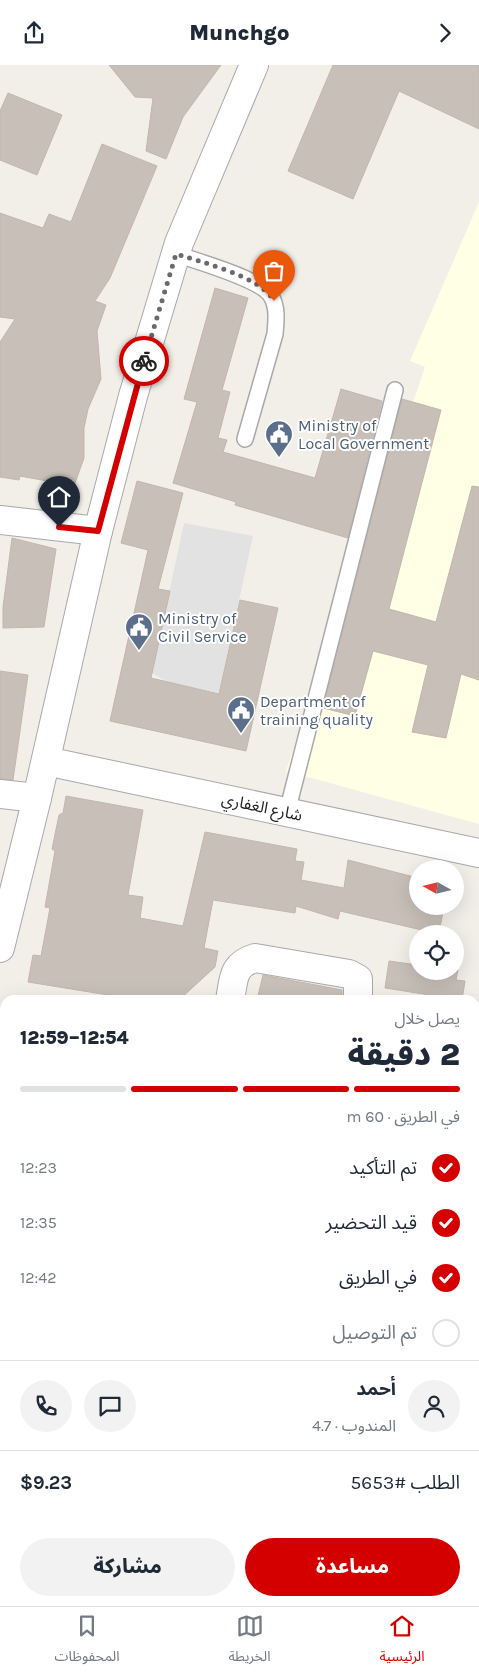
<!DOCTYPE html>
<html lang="ar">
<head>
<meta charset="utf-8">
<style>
  :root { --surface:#fff; --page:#f2f2f3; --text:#1f2937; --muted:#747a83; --line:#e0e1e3; --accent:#d40000 }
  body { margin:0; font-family:Karla,"Noto Sans Arabic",sans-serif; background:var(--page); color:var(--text); direction:rtl; height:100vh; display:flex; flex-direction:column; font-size:19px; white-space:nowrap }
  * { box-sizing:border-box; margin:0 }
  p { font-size:16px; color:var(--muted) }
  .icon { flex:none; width:28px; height:28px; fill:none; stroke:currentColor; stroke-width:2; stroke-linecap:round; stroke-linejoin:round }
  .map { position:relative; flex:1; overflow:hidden; direction:ltr }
  .details { position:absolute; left:0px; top:930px; width:480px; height:611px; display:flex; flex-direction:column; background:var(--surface); border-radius:15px 15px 0 0; box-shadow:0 5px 20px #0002; direction:rtl }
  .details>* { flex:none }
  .needle { width:32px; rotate:278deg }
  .tools { position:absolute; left:409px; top:795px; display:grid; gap:10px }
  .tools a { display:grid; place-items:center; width:55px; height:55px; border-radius:50%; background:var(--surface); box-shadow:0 5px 20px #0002; font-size:25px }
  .pin { position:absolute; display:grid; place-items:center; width:42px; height:42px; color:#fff; margin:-51px -21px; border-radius:50% 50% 50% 0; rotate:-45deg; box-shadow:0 0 5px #0007 }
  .pin .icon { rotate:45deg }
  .courier { position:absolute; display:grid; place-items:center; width:50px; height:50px; margin:-25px; border:4px solid #d40000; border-radius:50%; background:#fff; color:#222; box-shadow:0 1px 6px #0007 }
  .headline em { font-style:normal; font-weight:800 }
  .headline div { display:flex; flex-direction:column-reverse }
  .headline { display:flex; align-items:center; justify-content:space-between; height:85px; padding:0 20px }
  h1 { font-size:32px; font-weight:800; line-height:38px }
  .bar { display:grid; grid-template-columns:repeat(4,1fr); gap:8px 5px; align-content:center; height:60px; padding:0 20px }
  .bar i { height:6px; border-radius:4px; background:var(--line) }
  .bar .active { background:var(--accent) }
  .bar p { grid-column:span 4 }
  .line { display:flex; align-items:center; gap:12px; padding:0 20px; border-top:1px solid var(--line) }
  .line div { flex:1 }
  .round { display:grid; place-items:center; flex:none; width:52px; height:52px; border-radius:26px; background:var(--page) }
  ol { padding:0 20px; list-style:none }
  li { display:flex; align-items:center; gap:15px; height:55px }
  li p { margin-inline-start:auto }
  li .icon { padding:5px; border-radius:50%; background:var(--accent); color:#fff; stroke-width:4 }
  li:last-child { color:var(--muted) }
  li i { width:28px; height:28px; border:2px solid var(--line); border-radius:50% }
  .action { display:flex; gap:10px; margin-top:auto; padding:10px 20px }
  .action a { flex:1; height:58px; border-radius:30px; background:var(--accent); color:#fff; font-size:20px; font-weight:800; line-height:58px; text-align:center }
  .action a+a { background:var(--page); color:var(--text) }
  header { display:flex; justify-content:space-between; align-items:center; height:65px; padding:0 20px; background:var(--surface); font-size:22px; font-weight:800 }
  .dock { display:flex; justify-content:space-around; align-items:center; height:70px; border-top:1px solid var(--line); background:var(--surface); font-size:14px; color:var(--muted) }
  .dock a { display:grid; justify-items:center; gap:2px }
  .dock .active { color:var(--accent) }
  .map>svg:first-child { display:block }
</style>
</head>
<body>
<header><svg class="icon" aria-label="forward" viewBox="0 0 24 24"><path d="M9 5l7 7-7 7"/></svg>Munchgo<svg class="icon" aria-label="share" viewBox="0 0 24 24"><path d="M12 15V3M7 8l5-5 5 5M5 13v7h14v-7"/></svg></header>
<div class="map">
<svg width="479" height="1541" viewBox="0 0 479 1541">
  <rect width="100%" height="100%" fill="#f2efe9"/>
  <!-- education -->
  <polygon fill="#ffffe5" points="479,137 479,759 286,706 425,302 410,296"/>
  <!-- parking -->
  <polygon fill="#e2e2e2" points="184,458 253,471 219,628 170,618 152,608"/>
  <!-- building -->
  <g fill="#c7bfb8" stroke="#c4b6ab">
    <polygon points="109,0 221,0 183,52 166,94 146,86 153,33 135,32"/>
    <polygon points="333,0 479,0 479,64 399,26 353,134 288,106"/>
    <polygon points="8,28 62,50 37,110 0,95 0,46"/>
    <polygon points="102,79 157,101 110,213 95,236 106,240 97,266 101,314 88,344 84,363 84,393 74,421 20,411 19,415 0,412 0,277 15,254 0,252 0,148 43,163 49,149 71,157"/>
    <polygon points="215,223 248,233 222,325 230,327 218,373 227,375 223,387 315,413 341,324 382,336 348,473 235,440 236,437 173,418 197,337 184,334"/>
    <polygon points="402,334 441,345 389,544 436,557 472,421 479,422 479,615 461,609 446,673 412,667 428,600 373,586 355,651 323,643"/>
    <polygon points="137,416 183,428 158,524 170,526 151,613 219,629 240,535 278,543 246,686 110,656 148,485 121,478"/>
    <polygon points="12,473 56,484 44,562 3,563 3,542"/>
    <polygon points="0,606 28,610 13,715 0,714"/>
    <polygon points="66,731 143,745 128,830 143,832 140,853 183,861 205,767 297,784 295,796 304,797 301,815 344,823 348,795 418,813 418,841 444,841 439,869 340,846 338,854 296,841 295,848 213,835 204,883 218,886 215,902 179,935 139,935 28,917 33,890 41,891 50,843 45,842 55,786 52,784 59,750 63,748"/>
    <polygon points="389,896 418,900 418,906 458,905 456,915 465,916 462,935 385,923"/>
    <polygon points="263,910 342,925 342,935 257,935"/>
  </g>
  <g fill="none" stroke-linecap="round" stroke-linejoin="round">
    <!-- service casing -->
    <g stroke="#a9a9a9" stroke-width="18">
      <g id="service">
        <path d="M176,189C196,196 261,214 271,231C278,242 276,257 275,269L245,374"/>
        <polyline points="287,747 395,325"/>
      </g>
    </g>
    <!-- minor casing -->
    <g stroke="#a9a9a9" stroke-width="30">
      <g id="minor">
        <polyline points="0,455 98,466"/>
        <polyline points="46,696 479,788"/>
        <polyline points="0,729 37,733"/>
        <polyline points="0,883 37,733 98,466 133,331 179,178 254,0"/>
        <path d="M230,935C234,914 232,900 255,893L349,909L358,914V935"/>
        <polyline points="475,1067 479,1033"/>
      </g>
    </g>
    <!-- tertiary casing -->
    <g stroke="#a9a9a9" stroke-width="30">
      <polyline id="tertiary" points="27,1541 27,1536"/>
    </g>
    <!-- primary casing -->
    <g stroke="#a06b00" stroke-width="30">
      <g id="primary">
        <polyline points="475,1220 479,1220"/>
        <polyline points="0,1221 5,1221"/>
        <polyline points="475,1253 479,1253"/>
        <polyline points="0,1261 5,1261"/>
      </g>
    </g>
    <!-- service -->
    <use href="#service" stroke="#fff" stroke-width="15"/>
    <!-- minor -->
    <use href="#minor" stroke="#fff" stroke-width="28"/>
    <!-- tertiary -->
    <use href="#tertiary" stroke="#fff" stroke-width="28"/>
    <!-- primary -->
    <use href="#primary" stroke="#fcd6a4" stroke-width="28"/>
  </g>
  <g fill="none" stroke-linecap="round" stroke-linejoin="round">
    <!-- done -->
    <path stroke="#6b6a68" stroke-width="5" stroke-dasharray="0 9" d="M144,296L176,189C201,197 262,212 274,236"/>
    <!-- route -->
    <polyline stroke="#d40000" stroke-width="6" points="59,462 98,466 144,296"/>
  </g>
  <!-- icons -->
  <defs>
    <g id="civic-pin" transform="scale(1.4375)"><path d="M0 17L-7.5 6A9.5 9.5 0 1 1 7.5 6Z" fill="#5c6f8a" stroke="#fff"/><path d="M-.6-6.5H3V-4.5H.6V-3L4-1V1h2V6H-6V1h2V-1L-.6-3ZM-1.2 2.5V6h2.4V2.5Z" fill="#fff"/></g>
  </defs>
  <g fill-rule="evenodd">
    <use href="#civic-pin" x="279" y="369"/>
    <use href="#civic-pin" x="139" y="562"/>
    <use href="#civic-pin" x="241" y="645"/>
  </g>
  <g text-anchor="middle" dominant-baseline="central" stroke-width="4" stroke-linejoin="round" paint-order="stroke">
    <!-- service labels -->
    <g font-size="16" fill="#4e5e75" stroke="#fff" text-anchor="start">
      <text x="298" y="360">Ministry of<tspan x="298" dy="18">Local Government</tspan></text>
      <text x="158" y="553">Ministry of<tspan x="158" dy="18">Civil Service</tspan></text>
      <text x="260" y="636">Department of<tspan x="260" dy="18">training quality</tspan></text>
    </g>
    <!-- street labels -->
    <g font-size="16" fill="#222" stroke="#fff">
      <text transform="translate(262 742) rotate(12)">شارع الغفاري</text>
    </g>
  </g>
</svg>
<div class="tools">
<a><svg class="needle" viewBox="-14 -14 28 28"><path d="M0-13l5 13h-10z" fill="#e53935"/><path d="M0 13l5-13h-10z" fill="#747a83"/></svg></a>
<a><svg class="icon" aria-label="locate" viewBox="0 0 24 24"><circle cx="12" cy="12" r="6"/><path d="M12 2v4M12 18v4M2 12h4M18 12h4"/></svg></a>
</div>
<div class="pin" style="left:274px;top:236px;background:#ea580c"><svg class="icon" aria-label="bag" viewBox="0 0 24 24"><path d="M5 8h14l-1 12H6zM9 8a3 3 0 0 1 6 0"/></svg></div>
<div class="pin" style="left:59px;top:462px;background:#1f2937"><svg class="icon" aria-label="home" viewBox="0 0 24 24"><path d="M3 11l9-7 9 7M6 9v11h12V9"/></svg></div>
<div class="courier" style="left:144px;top:296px"><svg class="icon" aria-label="bike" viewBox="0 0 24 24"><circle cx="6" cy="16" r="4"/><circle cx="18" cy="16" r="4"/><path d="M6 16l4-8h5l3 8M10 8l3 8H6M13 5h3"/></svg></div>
<section class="details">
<div class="headline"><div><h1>2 دقيقة</h1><p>يصل خلال</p></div><em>12:54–12:59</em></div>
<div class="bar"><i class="active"></i><i class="active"></i><i class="active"></i><i></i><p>في الطريق · 60 m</p></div>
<ol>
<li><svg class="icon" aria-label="check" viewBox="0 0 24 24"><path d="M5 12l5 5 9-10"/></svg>تم التأكيد<p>12:23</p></li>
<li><svg class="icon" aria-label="check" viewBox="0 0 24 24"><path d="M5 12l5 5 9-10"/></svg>قيد التحضير<p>12:35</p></li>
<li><svg class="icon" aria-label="check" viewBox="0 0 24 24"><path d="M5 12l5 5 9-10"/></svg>في الطريق<p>12:42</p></li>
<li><i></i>تم التوصيل</li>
</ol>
<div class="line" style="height:90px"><a class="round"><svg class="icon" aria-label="person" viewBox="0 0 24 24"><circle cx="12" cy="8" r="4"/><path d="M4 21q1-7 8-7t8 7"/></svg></a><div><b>أحمد</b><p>المندوب · 4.7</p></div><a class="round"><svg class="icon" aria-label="chat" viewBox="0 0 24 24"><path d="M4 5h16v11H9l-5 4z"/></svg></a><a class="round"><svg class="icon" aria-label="phone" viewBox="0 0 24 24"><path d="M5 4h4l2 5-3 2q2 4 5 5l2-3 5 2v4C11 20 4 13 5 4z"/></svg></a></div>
<div class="line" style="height:65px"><div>الطلب #5653</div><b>$9.23</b></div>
<div class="action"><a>مساعدة</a><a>مشاركة</a></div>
</section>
</div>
<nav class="dock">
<a class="active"><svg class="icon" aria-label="home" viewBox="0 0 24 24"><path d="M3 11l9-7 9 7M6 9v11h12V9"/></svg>الرئيسية</a>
<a><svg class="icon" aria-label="map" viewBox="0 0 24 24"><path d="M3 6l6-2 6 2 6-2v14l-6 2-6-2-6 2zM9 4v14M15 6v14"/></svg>الخريطة</a>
<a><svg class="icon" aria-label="saved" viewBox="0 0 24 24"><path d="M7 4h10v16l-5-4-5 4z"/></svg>المحفوظات</a>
</nav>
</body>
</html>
